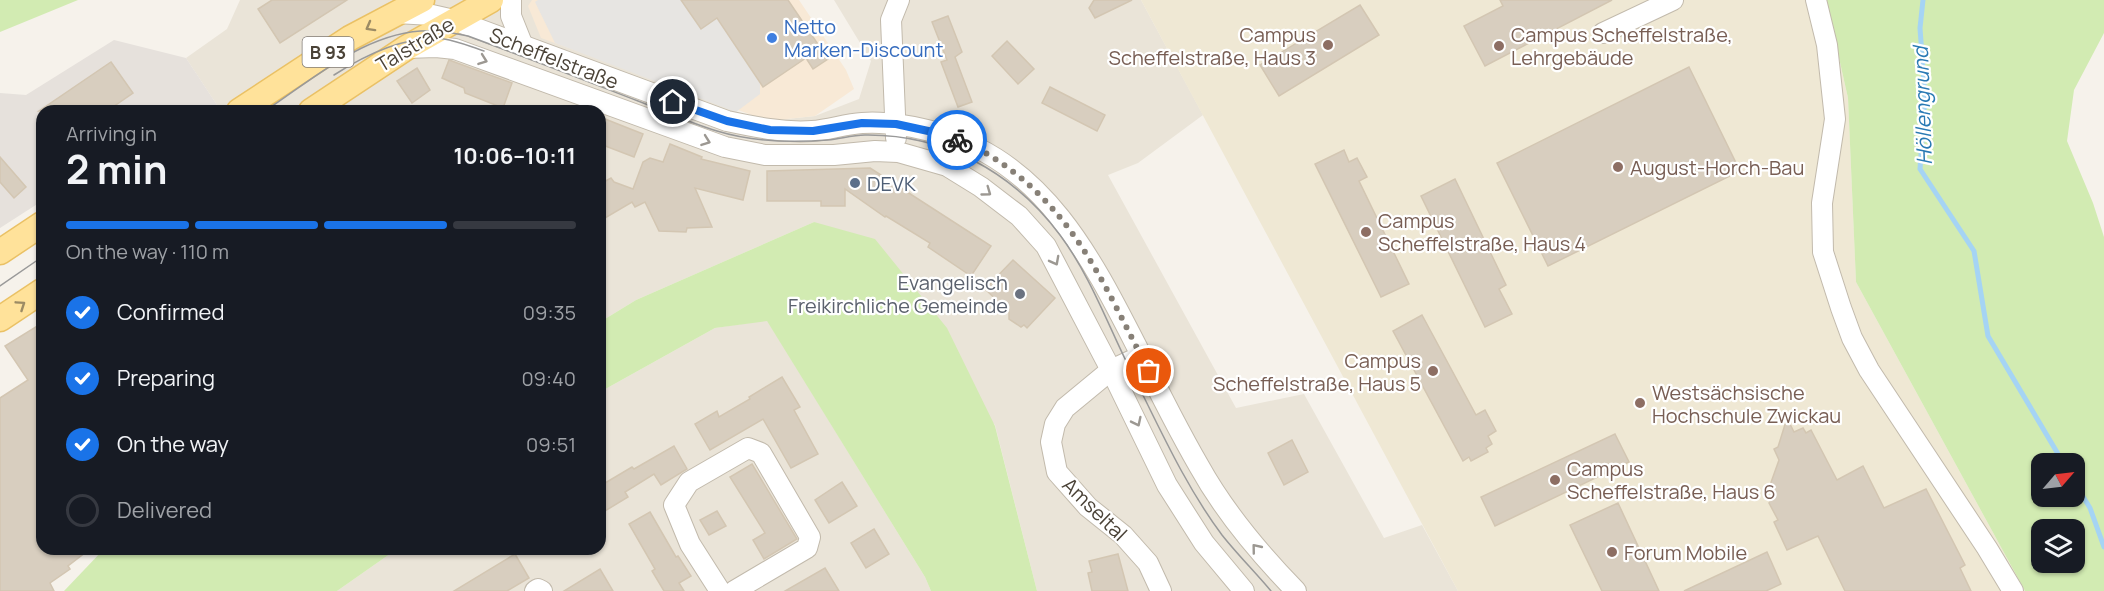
<!DOCTYPE html>
<html lang="en">
<head>
<meta charset="utf-8">
<style>
  :root { --surface:#171b24; --page:#242831; --text:#f1f3f6; --muted:#9ea1a6; --line:#363941; --accent:#1a73e8 }
  body { margin:0; font-family:Manrope,sans-serif; background:var(--page); color:var(--text); height:100vh; display:flex; flex-direction:column; font-size:22px; white-space:nowrap }
  * { box-sizing:border-box; margin:0 }
  p { font-size:20px; color:var(--muted) }
  .icon { flex:none; width:33px; height:33px; fill:none; stroke:currentColor; stroke-width:2; stroke-linecap:round; stroke-linejoin:round }
  .map { position:relative; flex:1; overflow:hidden }
  .panel { position:absolute; left:36px; top:105px; width:570px; height:450px; display:flex; flex-direction:column; background:var(--surface); border-radius:18px; box-shadow:0 2px 4px #0004 }
  .panel>* { flex:none }
  .needle { width:39px; rotate:62deg }
  .fabs { position:absolute; left:2031px; top:453px; display:grid; gap:12px }
  .fabs a { display:grid; place-items:center; width:54px; height:54px; border-radius:12px; background:var(--surface); box-shadow:0 2px 4px #0004; font-size:30px }
  .pin { position:absolute; display:grid; place-items:center; width:51px; height:51px; color:#fff; margin:-26px; border:3px solid #fff; border-radius:50%; box-shadow:0 2px 6px #0007 }
  .courier { position:absolute; display:grid; place-items:center; width:60px; height:60px; margin:-30px; border:4px solid #1a73e8; border-radius:50%; background:#fff; color:#222; box-shadow:0 2px 8px #0007 }
  .headline em { font-style:normal; font-weight:700 }
  .headline div { display:flex; flex-direction:column-reverse }
  .headline { display:flex; align-items:center; justify-content:space-between; height:102px; padding:0 30px }
  h1 { font-size:39px; font-weight:700; line-height:45px }
  .bar { display:grid; grid-template-columns:repeat(4,1fr); gap:9px 6px; align-content:center; height:72px; padding:0 30px }
  .bar i { height:8px; border-radius:4px; background:var(--line) }
  .bar .current { background:var(--accent) }
  .bar p { grid-column:span 4 }
  ol { padding:0 30px; list-style:none }
  li { display:flex; align-items:center; gap:18px; height:66px }
  li p { margin-inline-start:auto }
  li .icon { padding:6px; border-radius:50%; background:var(--accent); color:#fff; stroke-width:4 }
  li:last-child { color:var(--muted) }
  li i { width:33px; height:33px; border:3px solid var(--line); border-radius:50% }
  .map>svg:first-child { display:block }
</style>
</head>
<body>
<div class="map">
<svg width="2104" height="591" viewBox="0 0 2104 591">
  <rect width="100%" height="100%" fill="#f6f2eb"/>
  <!-- residential -->
  <g fill="#eae4d8">
    <polygon points="240,0 533,0 736,112 768,121 815,116 859,99 871,61 834,0 1141,0 1203,115 1138,163 1108,175 1236,408 1304,394 1384,538 1422,525 1458,591 1037,591 995,425 814,222 636,300 600,322 600,111 207,111 217,105 186,58 227,29"/>
    <polygon points="767,320 925,577 931,591 337,591 397,549 600,549 600,392 715,328"/>
  </g>
  <!-- commercial -->
  <polygon fill="#f8e9d6" points="532,0 799,0 846,70 854,89 815,116 768,121 541,38 528,6"/>
  <!-- industrial -->
  <polygon fill="#e6e1dc" points="114,40 186,58 217,105 207,111 42,111 42,201 0,228 0,93 26,95"/>
  <!-- education -->
  <polygon fill="#efe8d4" points="1141,0 1826,0 1848,98 1856,282 2025,591 1458,591"/>
  <!-- green -->
  <g fill="#d2ebb2" fill-rule="evenodd">
    <polygon points="0,0 78,0 0,32"/>
    <path d="M1826,0H2104V33L2074,90L2067,141L2093,203L2104,237V591H2025L1856,282L1848,98ZM2042,464H2074V496H2042ZM2042,530H2074V562H2042Z"/>
    <polygon points="814,222 875,239 947,328 995,426 1037,591 931,591 925,577 767,321 715,328 600,392 600,322 636,300"/>
    <polygon points="104,549 397,549 337,591 64,591"/>
  </g>
  <!-- parking -->
  <polygon fill="#e7e5e2" points="538,0 681,0 701,29 717,18 760,83 760,94 736,112 555,43 535,2"/>
  <g fill="none" stroke-linecap="round" stroke-linejoin="round">
    <!-- stream -->
    <g stroke="#a5d4f4" stroke-width="5">
      <polyline points="1923,0 1920,28 1925,97 1920,169 1974,251 1988,336 2064,464"/>
      <polyline points="2074,482 2090,508 2104,547"/>
    </g>
  </g>
  <!-- building -->
  <g fill="#d8cebf" stroke="#d3c6b2" stroke-width="1.5">
    <polygon points="272,0 347,0 280,43 258,9"/>
    <polygon points="681,0 788,0 828,59 813,69 806,58 763,87 717,18 701,29"/>
    <polygon points="1094,0 1132,0 1095,18 1089,8"/>
    <polygon points="1500,0 1612,0 1485,66 1464,26 1503,6"/>
    <polygon points="1360,5 1379,35 1279,96 1260,65"/>
    <polygon points="948,16 962,52 955,57 972,102 958,107 941,62 947,60 932,22"/>
    <polygon points="1007,41 1034,69 1018,84 992,56"/>
    <polygon points="449,60 512,83 503,108 465,93 464,88 442,78"/>
    <polygon points="111,62 133,93 107,111 39,111"/>
    <polygon points="1689,67 1740,171 1548,266 1497,163"/>
    <polygon points="417,68 430,90 412,103 397,81"/>
    <polygon points="1050,87 1105,115 1097,131 1042,103"/>
    <polygon points="600,117 643,134 634,157 600,144"/>
    <polygon points="670,144 702,157 701,159 750,171 743,200 695,188 712,227 687,228 686,232 659,231 645,202 635,207 632,202 600,221 600,184 611,178 614,182 633,189 643,162 650,158 663,162"/>
    <polygon points="1344,150 1349,162 1357,158 1367,177 1359,181 1409,284 1381,297 1315,164"/>
    <polygon points="0,157 26,187 14,198 0,182"/>
    <polygon points="870,168 991,246 971,276 928,247 930,243 886,216 885,217 845,189 845,206 821,206 821,201 767,201 767,171"/>
    <polygon points="1455,179 1506,285 1499,289 1512,314 1485,327 1421,196"/>
    <polygon points="1013,260 1055,298 1027,328 1024,325 1021,327 1009,319 1009,312 985,289"/>
    <polygon points="1422,315 1476,415 1485,410 1496,431 1488,436 1492,444 1486,448 1488,452 1471,461 1469,457 1463,461 1393,331"/>
    <polygon points="42,323 42,549 90,549 68,566 70,569 50,583 54,591 0,591 0,398 28,380 5,346"/>
    <polygon points="782,377 800,407 794,410 818,454 791,468 763,419 710,450 695,424 717,411 719,417 750,399 749,397"/>
    <polygon points="1787,418 1794,432 1803,428 1806,433 1811,430 1837,480 1863,466 1884,508 1926,489 1965,565 1960,568 1971,591 1845,591 1818,536 1787,550 1774,522 1778,520 1769,503 1773,495 1769,488 1779,460 1774,449 1778,447"/>
    <polygon points="1615,434 1629,462 1495,526 1481,497"/>
    <polygon points="1292,440 1308,472 1284,485 1268,453"/>
    <polygon points="674,446 687,469 661,485 654,474 625,492 628,497 600,514 600,486 632,467 634,469"/>
    <polygon points="752,464 797,539 764,559 753,540 765,533 730,477"/>
    <polygon points="842,482 857,506 829,523 815,500"/>
    <polygon points="1618,503 1659,591 1602,591 1570,525"/>
    <polygon points="717,511 726,526 709,535 700,520"/>
    <polygon points="650,512 676,557 678,556 691,576 679,583 684,591 664,591 652,571 655,569 629,524"/>
    <polygon points="874,529 889,554 866,568 851,543"/>
    <polygon points="1767,552 1781,584 1766,591 1684,591"/>
    <polygon points="515,554 529,578 507,591 454,591"/>
    <polygon points="1118,554 1128,591 1092,591 1088,573 1092,572 1089,561"/>
    <polygon points="825,568 839,591 785,591"/>
    <polygon points="600,569 613,591 564,591"/>
  </g>
  <g fill="none" stroke-linecap="round" stroke-linejoin="round">
    <!-- minor casing -->
    <g stroke="#c2baac" stroke-width="22">
      <g id="minor">
        <polyline points="511,0 511,16 523,46"/>
        <polyline points="1816,0 1827,45 1835,119 1822,203 1823,252 1841,308 1852,338 1869,370 1987,548 2013,591"/>
        <path d="M396,13L432,15L454,20L727,121C755,127 783,133 812,131C829,130 845,124 862,123C888,121 917,127 942,134C1045,164 1093,261 1138,349C1157,388 1177,428 1199,466C1225,513 1259,553 1296,591"/>
        <polyline points="1603,33 1673,0"/>
        <polyline points="406,48 436,47 455,49 725,147 765,155 834,155 875,151 898,152 947,166 981,187 1019,216 1046,246 1111,370 1167,485 1204,543 1244,591"/>
        <polyline points="896,138 891,20 899,0"/>
        <polyline points="1141,356 1111,370 1065,408 1055,424 1051,442 1057,472 1088,507 1123,535 1148,563 1161,591"/>
        <polyline points="535,591 538,589 542,591"/>
        <polyline points="720,591 690,544 674,505 689,482 748,448 761,453 810,537 807,548 734,591"/>
      </g>
    </g>
    <!-- major casing -->
    <g stroke="#eac165" stroke-width="27">
      <g id="major">
        <polyline points="239,111 350,38 422,0"/>
        <polyline points="311,111 406,48 491,0"/>
        <polyline points="0,252 42,224"/>
        <polyline points="0,319 42,291"/>
      </g>
    </g>
    <!-- minor -->
    <use href="#minor" stroke="#fff" stroke-width="20"/>
    <!-- major -->
    <use href="#major" stroke="#ffe29a" stroke-width="24"/>
    <!-- tram -->
    <g stroke="#999" stroke-width="1.5">
      <path d="M334,75C365,55 406,35 444,39C458,41 471,47 484,51"/>
      <path d="M265,111C315,78 372,26 437,31C447,32 458,34 468,36C525,57 581,79 638,101C664,111 690,123 717,131C753,142 790,143 828,140C840,139 852,135 865,135C944,134 1013,172 1060,235C1089,274 1106,320 1127,363C1156,420 1183,483 1222,535C1237,554 1255,572 1271,591"/>
      <polyline points="0,286 42,257"/>
    </g>
  </g>
  <!-- one-way arrows -->
  <defs><path id="oneway-chevron" d="M-2-3.5L2.5 0L-2 3.5" fill="none" stroke-width="1.6" stroke-linecap="round" stroke-linejoin="round" transform="scale(1.5)"/></defs>
  <g stroke="#9c8b64">
    <use href="#oneway-chevron" transform="translate(370 27) rotate(151)"/>
    <use href="#oneway-chevron" transform="translate(21 305) rotate(-34)"/>
  </g>
  <g stroke="#9c9892">
    <use href="#oneway-chevron" transform="translate(483 60) rotate(20)"/>
    <use href="#oneway-chevron" transform="translate(706 141) rotate(20)"/>
    <use href="#oneway-chevron" transform="translate(987 192) rotate(36)"/>
    <use href="#oneway-chevron" transform="translate(1055 261) rotate(62)"/>
    <use href="#oneway-chevron" transform="translate(1137 422) rotate(64)"/>
    <use href="#oneway-chevron" transform="translate(1256 548) rotate(-129)"/>
  </g>
  <g fill="none" stroke-linecap="round" stroke-linejoin="round">
    <!-- done -->
    <path stroke="#878077" stroke-width="6" stroke-dasharray="0 10.8" d="M957,140C979,147 998,160 1016,174C1083,227 1110,298 1149,371"/>
    <!-- route -->
    <polyline stroke="#1a73e8" stroke-width="8" points="673,102 727,121 770,130 813,131 862,123 896,124 942,134 957,140"/>
  </g>
  <!-- markers -->
  <circle fill="#3f7fe0" stroke="#fff" stroke-width="2" cx="772" cy="38" r="6"/>
  <g fill="#8d6e63" stroke="#fff" stroke-width="2">
    <circle cx="1328" cy="45" r="6"/>
    <circle cx="1499" cy="46" r="6"/>
    <circle cx="1618" cy="167" r="6"/>
    <circle cx="1366" cy="232" r="6"/>
    <circle cx="1433" cy="371" r="6"/>
    <circle cx="1640" cy="403" r="6"/>
    <circle cx="1555" cy="480" r="6"/>
    <circle cx="1612" cy="552" r="6"/>
  </g>
  <circle fill="#5c6f8a" stroke="#fff" stroke-width="2" cx="855" cy="183" r="6"/>
  <circle fill="#6b7280" stroke="#fff" stroke-width="2" cx="1020" cy="294" r="6"/>
  <g text-anchor="middle" dominant-baseline="central" stroke-width="4.5" stroke-linejoin="round" paint-order="stroke">
    <!-- shield labels -->
    <rect fill="#fff" stroke="#817b74" stroke-width="1.5" x="302.5" y="37" width="51" height="30" rx="4.5"/>
    <g font-size="18" font-weight="bold" fill="#4b4338">
      <text x="328" y="52">B 93</text>
    </g>
    <!-- shop labels -->
    <g font-size="20" fill="#366cbe" stroke="#fff" text-anchor="start">
      <text x="784" y="26">Netto<tspan x="784" dy="23">Marken-Discount</tspan></text>
    </g>
    <!-- education labels -->
    <g font-size="20" fill="#785e54" stroke="#fff" text-anchor="start">
      <text x="1316" y="34" text-anchor="end">Campus<tspan x="1316" dy="23">Scheffelstraße, Haus 3</tspan></text>
      <text x="1511" y="34">Campus Scheffelstraße,<tspan x="1511" dy="23">Lehrgebäude</tspan></text>
      <text x="1630" y="167">August-Horch-Bau</text>
      <text x="1378" y="220">Campus<tspan x="1378" dy="23">Scheffelstraße, Haus 4</tspan></text>
      <text x="1421" y="360" text-anchor="end">Campus<tspan x="1421" dy="23">Scheffelstraße, Haus 5</tspan></text>
      <text x="1652" y="392">Westsächsische<tspan x="1652" dy="23">Hochschule Zwickau</tspan></text>
      <text x="1567" y="468">Campus<tspan x="1567" dy="23">Scheffelstraße, Haus 6</tspan></text>
      <text x="1624" y="552">Forum Mobile</text>
    </g>
    <!-- street labels -->
    <g font-size="20" fill="#4b4338" stroke="#fff">
      <text transform="translate(415 44) rotate(-31)">Talstraße</text>
      <text transform="translate(554 58) rotate(21)">Scheffelstraße</text>
      <text transform="translate(1095 509) rotate(44)">Amseltal</text>
    </g>
    <!-- service labels -->
    <g font-size="20" fill="#4e5e75" stroke="#fff" text-anchor="start">
      <text x="867" y="183">DEVK</text>
    </g>
    <!-- worship labels -->
    <g font-size="20" fill="#5b616d" stroke="#fff" text-anchor="end">
      <text x="1008" y="282">Evangelisch<tspan x="1008" dy="23">Freikirchliche Gemeinde</tspan></text>
    </g>
    <!-- water labels -->
    <g font-size="21" font-style="italic" fill="#297ab4" stroke="#fff">
      <text transform="translate(1922 106) rotate(-92)">Höllengrund</text>
    </g>
  </g>
</svg>
<div class="fabs">
<a><svg class="needle" viewBox="-14 -14 28 28"><path d="M0-13l5 13h-10z" fill="#e53935"/><path d="M0 13l5-13h-10z" fill="#9ea1a6"/></svg></a>
<a><svg class="icon" aria-label="layers" viewBox="0 0 24 24"><path d="M12 4l9 5-9 5-9-5zM3 14l9 5 9-5"/></svg></a>
</div>
<div class="pin" style="left:1149px;top:371px;background:#ea580c"><svg class="icon" aria-label="bag" viewBox="0 0 24 24"><path d="M5 8h14l-1 12H6zM9 8a3 3 0 0 1 6 0"/></svg></div>
<div class="pin" style="left:673px;top:102px;background:#1f2937"><svg class="icon" aria-label="home" viewBox="0 0 24 24"><path d="M3 11l9-7 9 7M6 9v11h12V9"/></svg></div>
<div class="courier" style="left:957px;top:140px"><svg class="icon" aria-label="bike" viewBox="0 0 24 24"><circle cx="6" cy="16" r="4"/><circle cx="18" cy="16" r="4"/><path d="M6 16l4-8h5l3 8M10 8l3 8H6M13 5h3"/></svg></div>
<section class="panel">
<div class="headline"><div><h1>2 min</h1><p>Arriving in</p></div><em>10:06–10:11</em></div>
<div class="bar"><i class="current"></i><i class="current"></i><i class="current"></i><i></i><p>On the way · 110 m</p></div>
<ol>
<li><svg class="icon" aria-label="check" viewBox="0 0 24 24"><path d="M5 12l5 5 9-10"/></svg>Confirmed<p>09:35</p></li>
<li><svg class="icon" aria-label="check" viewBox="0 0 24 24"><path d="M5 12l5 5 9-10"/></svg>Preparing<p>09:40</p></li>
<li><svg class="icon" aria-label="check" viewBox="0 0 24 24"><path d="M5 12l5 5 9-10"/></svg>On the way<p>09:51</p></li>
<li><i></i>Delivered</li>
</ol>
</section>
</div>
</body>
</html>
